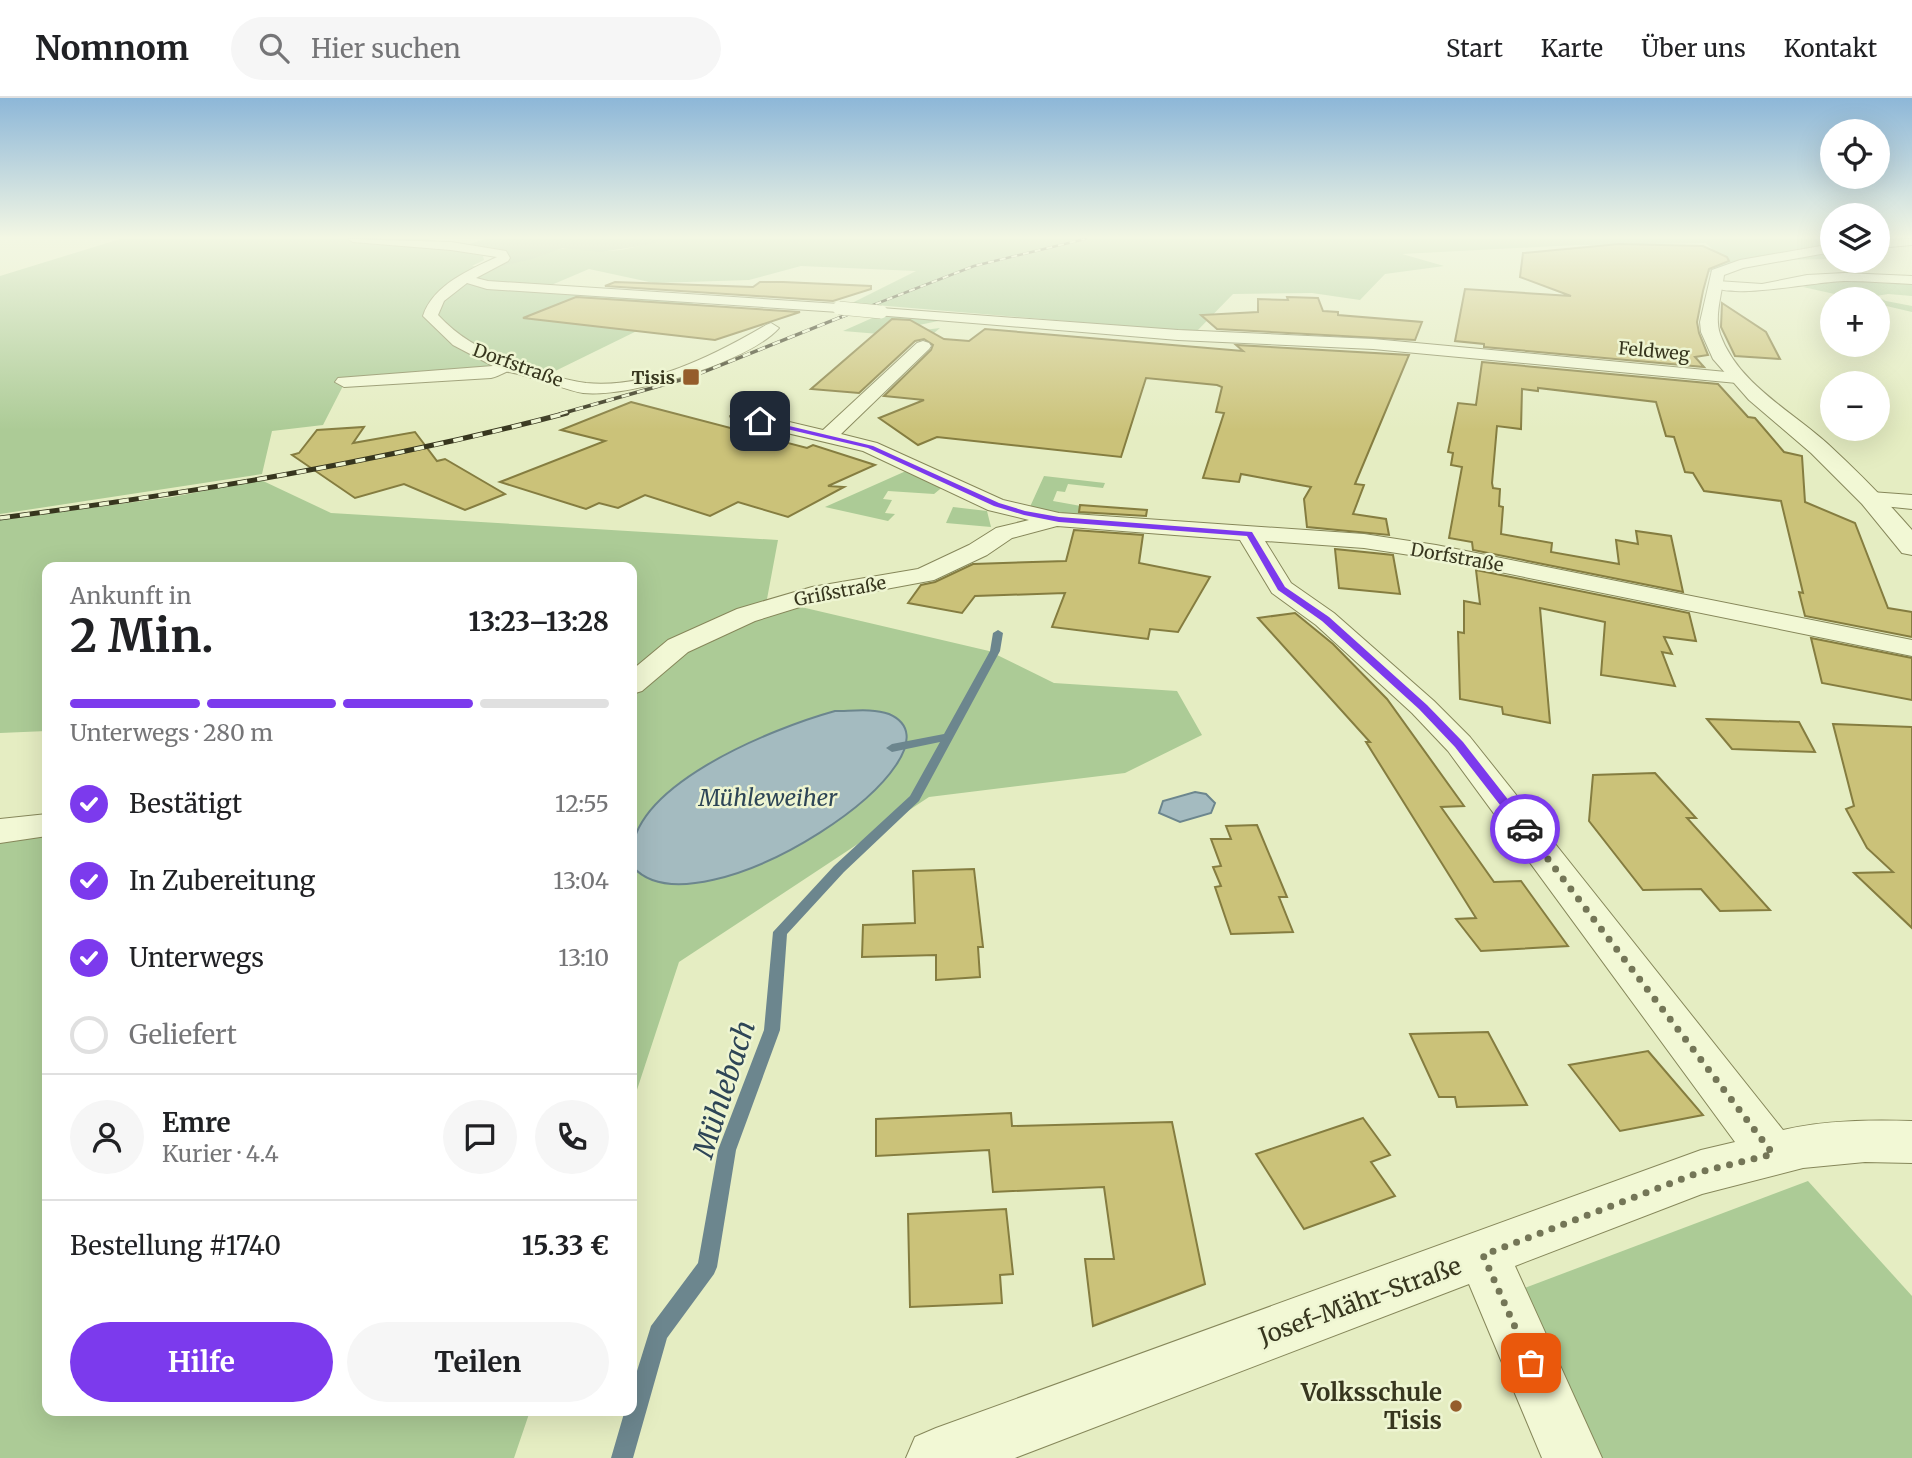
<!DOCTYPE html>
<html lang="de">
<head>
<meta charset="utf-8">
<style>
  :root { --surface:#fff; --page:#f6f6f6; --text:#202124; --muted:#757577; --line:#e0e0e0; --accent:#7c3aed }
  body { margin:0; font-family:Merriweather,serif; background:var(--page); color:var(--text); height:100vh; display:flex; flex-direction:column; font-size:26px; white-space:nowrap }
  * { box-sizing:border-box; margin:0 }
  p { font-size:23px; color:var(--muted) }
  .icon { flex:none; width:38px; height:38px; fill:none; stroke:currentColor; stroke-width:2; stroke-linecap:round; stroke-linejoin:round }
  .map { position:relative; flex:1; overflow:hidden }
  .side { position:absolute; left:42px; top:464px; width:595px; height:854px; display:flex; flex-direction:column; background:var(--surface); border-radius:14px; box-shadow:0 7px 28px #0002 }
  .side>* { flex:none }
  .tools { position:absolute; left:1820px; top:21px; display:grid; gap:14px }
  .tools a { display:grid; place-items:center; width:70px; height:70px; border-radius:50%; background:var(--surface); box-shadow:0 7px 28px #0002; font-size:35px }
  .pin { position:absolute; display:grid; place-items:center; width:60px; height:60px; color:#fff; margin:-30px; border-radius:14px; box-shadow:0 4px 10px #0006 }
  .courier { position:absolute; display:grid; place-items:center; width:70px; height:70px; margin:-35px; border:5px solid #7c3aed; border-radius:50%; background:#fff; color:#222; box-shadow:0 2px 9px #0007 }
  .head em { font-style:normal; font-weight:700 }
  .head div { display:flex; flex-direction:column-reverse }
  .head { display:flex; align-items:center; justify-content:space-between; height:119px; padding:0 28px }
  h1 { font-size:46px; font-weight:700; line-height:52px }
  .bar { display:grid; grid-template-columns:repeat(4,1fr); gap:10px 7px; align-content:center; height:84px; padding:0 28px }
  .bar i { height:9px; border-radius:5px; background:var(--line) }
  .bar .selected { background:var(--accent) }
  .bar p { grid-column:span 4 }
  .line { display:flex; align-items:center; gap:18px; padding:0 28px; border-top:2px solid var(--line) }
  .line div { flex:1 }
  .round { display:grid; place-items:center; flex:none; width:74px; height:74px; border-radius:37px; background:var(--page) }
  ol { padding:0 28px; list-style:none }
  li { display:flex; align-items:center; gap:21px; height:77px }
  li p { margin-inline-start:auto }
  li .icon { padding:7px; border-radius:50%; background:var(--accent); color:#fff; stroke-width:4 }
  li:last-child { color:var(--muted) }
  li i { width:38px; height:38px; border:4px solid var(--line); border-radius:50% }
  .primary-button { display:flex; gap:14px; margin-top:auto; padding:14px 28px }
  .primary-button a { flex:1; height:80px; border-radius:42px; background:var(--accent); color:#fff; font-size:28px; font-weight:700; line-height:80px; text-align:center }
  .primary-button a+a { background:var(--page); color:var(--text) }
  header { display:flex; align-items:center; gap:42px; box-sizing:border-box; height:98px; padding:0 35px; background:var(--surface); border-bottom:2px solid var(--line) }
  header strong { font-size:33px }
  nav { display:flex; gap:38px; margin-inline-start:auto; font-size:24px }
  .search { width:490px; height:63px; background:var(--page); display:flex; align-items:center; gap:18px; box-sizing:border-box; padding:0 24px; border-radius:38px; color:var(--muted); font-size:26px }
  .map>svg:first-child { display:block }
</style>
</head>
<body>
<header>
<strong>Nomnom</strong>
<div class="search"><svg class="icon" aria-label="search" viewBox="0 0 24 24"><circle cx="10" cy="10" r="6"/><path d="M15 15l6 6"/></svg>Hier suchen</div>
<nav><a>Start</a><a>Karte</a><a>Über uns</a><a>Kontakt</a></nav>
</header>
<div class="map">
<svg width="1912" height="1360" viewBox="0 0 1912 1360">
  <rect width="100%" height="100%" fill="#e5edc2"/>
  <!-- green -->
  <g fill="#accb96">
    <path d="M120,141H427L443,144L451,152L483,158L484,162L472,168C504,172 529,158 561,151C572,148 586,153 598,153C619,154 643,148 663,141H1832V161L1768,162L1745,169L1696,176L1715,154L1706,145L1576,147L1402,156L1444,168L1385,176L1360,202L1312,195L1233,196L1196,234L852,205L916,173L801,168L749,182L654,185L589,171L542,191L700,202L545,278L510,267L345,284L323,327L272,333L262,376L0,416V178Z"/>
    <polygon points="1837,181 1912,184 1912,198 1888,196 1876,198 1886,203 1912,208 1912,214 1878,206 1878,201 1857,201 1803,189 1807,188 1803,187"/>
    <polygon points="879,217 943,222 919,227 908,221 886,225 916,233 940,230 928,240 843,233"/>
    <polygon points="906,373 945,387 934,396 888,393 883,401 892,402 885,415 895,416 888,423 825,409"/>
    <polygon points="1044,378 1105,385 1103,390 1068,386 1065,394 1057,393 1053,403 1092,410 1089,418 1029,411"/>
    <polygon points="261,382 331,415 778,442 767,501 989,553 1054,585 1177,593 1202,637 1125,675 929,699 679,864 632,1007 632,584 645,573 632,572 632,469 47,469 47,633 0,635 0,422 172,399"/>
    <polygon points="953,409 987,413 991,429 946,425"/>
    <polygon points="47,729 47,1312 530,1313 514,1360 0,1360 0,734"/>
    <polygon points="1808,1083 1912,1198 1912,1360 1593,1360 1522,1191"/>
  </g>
  <!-- cemetery -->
  <polygon fill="#a6c095" points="485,141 663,141 648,147 600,154 563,150 529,162 482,172 505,160 466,147"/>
  <!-- water -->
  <g fill="#a4bbc0" stroke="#6c868e" stroke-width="2">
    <path d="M835,613C852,613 873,610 889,616C979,655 699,843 633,769C617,690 777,629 835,613Z"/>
    <polygon points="1195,694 1206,696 1215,705 1211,715 1180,724 1159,715 1163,703"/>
  </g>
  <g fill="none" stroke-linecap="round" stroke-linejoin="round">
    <!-- stream -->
    <polygon fill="#6c868e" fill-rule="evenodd" points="998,532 1003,535 1000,553 919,703 844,774 787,836 780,932 736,1052 717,1169 714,1176 667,1240 633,1360 611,1360 625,1312 632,1312 632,1289 651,1228 698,1165 718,1052 764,932 773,834 834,768 910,698 940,644 892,654 886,650 892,646 944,636 990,553 993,535"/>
  </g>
  <!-- building -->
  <g fill="#cbc279" stroke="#857d40" stroke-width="2">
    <polygon points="1619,146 1703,148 1727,159 1729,163 1709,171 1703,193 1697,224 1699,235 1708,257 1695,259 1704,269 1484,249 1484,246 1455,243 1465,191 1571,198 1520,179 1523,155"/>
    <polygon points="615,184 753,189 760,184 783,184 871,188 871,191 833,203 605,188"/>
    <polygon points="576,199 800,214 715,242 523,220"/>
    <polygon points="1287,199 1318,200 1323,213 1338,214 1338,217 1422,224 1415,242 1217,231 1201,217 1258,214 1258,201 1288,202"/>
    <polygon points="1722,205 1766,234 1780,261 1735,258 1721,229"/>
    <polygon points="892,221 910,222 944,241 969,243 985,231 1243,253 1236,247 1409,257 1355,386 1364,387 1353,416 1386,421 1389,437 1307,429 1304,401 1311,389 1241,376 1239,384 1203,380 1224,315 1216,314 1222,289 1217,287 1146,280 1121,359 937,339 918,347 879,320 924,302 884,298 931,252 933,247 924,241 915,243 859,295 811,291"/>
    <polygon points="1482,264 1718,286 1748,319 1755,320 1784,354 1802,358 1805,404 1855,425 1888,510 1912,514 1912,539 1805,518 1799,494 1803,495 1781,403 1704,393 1693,375 1685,374 1674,339 1666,338 1656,304 1538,290 1538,293 1522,291 1521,331 1497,328 1492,385 1493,390 1500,391 1499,408 1503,409 1501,436 1552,445 1551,454 1619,466 1616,442 1638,446 1636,433 1671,438 1683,494 1473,452 1472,444 1449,440 1462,369 1451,367 1453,355 1448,354 1458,305 1476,307"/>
    <polygon points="631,304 807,350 813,347 875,367 828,388 844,389 788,419 738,404 710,418 645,397 618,410 599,405 586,411 500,384 605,343 561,332"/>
    <polygon points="364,329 353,345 415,334 437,363 445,361 505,396 465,412 404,386 355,400 292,357 299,355 317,332"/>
    <polygon points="1080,407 1147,412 1146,418 1079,414"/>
    <polygon points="1074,432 1143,437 1139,465 1210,479 1178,534 1150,531 1148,541 1052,529 1065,495 975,498 962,515 908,505 921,487 935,484 973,466 1066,463"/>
    <polygon points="1335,451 1393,457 1400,496 1339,490"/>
    <polygon points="1476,472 1689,515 1696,543 1664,539 1672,556 1662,554 1675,588 1601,577 1605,524 1540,510 1550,625 1503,616 1502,609 1460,601 1458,534 1464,535 1464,503 1480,506"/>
    <polygon points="1295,515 1333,546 1387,601 1464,708 1441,709 1494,784 1521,783 1568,848 1481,853 1456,821 1476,820 1366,644 1370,644 1258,520"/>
    <polygon points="1811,540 1912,560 1912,602 1822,585"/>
    <polygon points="1707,621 1799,624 1815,654 1732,651"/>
    <polygon points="1833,626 1912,629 1912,830 1854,775 1893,774 1867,750 1846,711 1854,708"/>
    <polygon points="1655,675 1696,720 1687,720 1770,812 1720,813 1701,791 1643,792 1589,723 1593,677"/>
    <polygon points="1257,727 1287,799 1279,799 1293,834 1231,836 1215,789 1221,788 1213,769 1221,768 1211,741 1231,741 1226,728"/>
    <polygon points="974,771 983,849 978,849 980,879 936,882 936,857 862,859 863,827 915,825 913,773"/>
    <polygon points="1488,934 1504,964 1527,1007 1457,1009 1455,999 1439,999 1410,936"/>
    <polygon points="1648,953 1703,1017 1620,1033 1569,967"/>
    <polygon points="1011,1015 1012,1028 1172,1024 1205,1186 1093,1228 1085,1161 1114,1161 1104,1089 993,1094 989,1052 876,1058 876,1021"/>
    <polygon points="1363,1020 1390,1057 1371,1064 1395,1098 1304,1131 1256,1056"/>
    <polygon points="1006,1111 1013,1176 1000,1177 1002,1205 910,1209 908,1116"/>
  </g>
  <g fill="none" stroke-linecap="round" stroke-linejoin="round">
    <!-- minor casing -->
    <g stroke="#86875a" stroke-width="2">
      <g id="minor">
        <path d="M348,141L451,144L506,153L510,160L508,163L476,180L488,183L839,206L846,210L839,214L487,191L467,185L444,203L438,217C459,240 485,254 514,264C537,272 561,282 586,285C648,291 713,258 766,227L771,225L779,230C749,264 628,300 583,295C568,293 514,272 506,274C501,276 496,279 491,280L344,289L335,284L338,280L493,268L453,247L423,218C433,187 469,172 497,159L451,152L353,144Z"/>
        <path d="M1845,175L1912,178V186C1890,185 1868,183 1846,183C1816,183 1730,203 1710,187L1717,183L1762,186L1807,177Z"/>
        <polygon points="881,210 1178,232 1373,241 1737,275 1746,280 1737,285 1373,251 1178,242 876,217 874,214 876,211"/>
        <path d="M923,243L929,245L931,248L929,251L841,336L877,345L1003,402L1059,415L1364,436L1436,447L1912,542V558L1436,461L1364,450L1265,443L1291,485L1334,515L1434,603L1470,639L1783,1032C1826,1022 1869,1022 1912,1023V1065L1865,1064L1803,1070L1702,1096L1515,1168L1602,1360H1542L1469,1186L1015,1360H906L915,1339L936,1330L1701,1052L1735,1044L1448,653L1412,615L1316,527L1272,495L1240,442L1057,428L1012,440L987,457L934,482L816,504L755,523L688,554L642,593L632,596V572L668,542L737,511L812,489L918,471L969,447L996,430L1029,422L988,412L863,353L732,322L730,318L739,312L823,332L917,245Z"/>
        <polygon points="1871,394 1912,397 1912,411 1863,406 1860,401 1863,396"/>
        <polygon points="47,716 47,738 0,745 0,721"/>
      </g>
    </g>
    <!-- tertiary casing -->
    <g stroke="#86875a" stroke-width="2">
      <g id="tertiary">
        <polygon points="1912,141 1912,147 1878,150 1878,142"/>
        <path d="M1832,146V154L1743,170L1724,177C1722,195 1714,219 1720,236C1738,286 1792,313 1829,347C1858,374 1886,402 1912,432V457L1902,455L1862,406L1811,355L1749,302L1713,261L1701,234L1700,224L1712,172L1740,162Z"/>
      </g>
    </g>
    <!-- minor -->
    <use href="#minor" fill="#f2f8d5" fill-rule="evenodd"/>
    <!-- tertiary -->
    <use href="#tertiary" fill="#f2f8d5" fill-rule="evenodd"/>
    <!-- rail-far2 casing -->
    <g stroke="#37361e" stroke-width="2.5">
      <polyline id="rail-far2" points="842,219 974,168 1085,141"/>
    </g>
    <!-- rail-far1 casing -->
    <g stroke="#37361e" stroke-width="3.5">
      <polyline id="rail-far1" points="560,316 691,279 846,217"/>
    </g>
    <!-- rail casing -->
    <g stroke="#37361e" stroke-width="5">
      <path id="rail" d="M0,420C191,395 381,364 567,315"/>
    </g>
    <!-- rail-far2 -->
    <use href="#rail-far2" stroke="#eef5d2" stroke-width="2" stroke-dasharray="6" stroke-linecap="butt"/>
    <!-- rail-far1 -->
    <use href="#rail-far1" stroke="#eef5d2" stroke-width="2.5" stroke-dasharray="8" stroke-linecap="butt"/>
    <!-- rail -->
    <use href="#rail" stroke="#eef5d2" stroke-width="3.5" stroke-dasharray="10" stroke-linecap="butt"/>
    <!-- minor-bridge casing -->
    <g stroke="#86875a" stroke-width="14" stroke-linecap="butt">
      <polyline id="minor-bridge" points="839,210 881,214"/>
    </g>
    <!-- minor-bridge -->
    <use href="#minor-bridge" stroke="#f2f8d5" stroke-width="13"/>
  </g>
  <!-- sky -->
  <linearGradient id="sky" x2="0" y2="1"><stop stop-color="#8db7d8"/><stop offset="0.42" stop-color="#f3f7e4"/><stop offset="1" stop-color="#f3f7e4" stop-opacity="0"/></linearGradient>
  <rect width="1912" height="332" fill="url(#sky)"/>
  <!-- route -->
  <polygon fill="#7c3aed" points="760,321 873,348 999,405 1025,413 1059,419 1252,434 1285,489 1329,519 1427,607 1463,644 1531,731 1530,734 1521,734 1455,649 1419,611 1322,523 1278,492 1247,438 1059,424 1024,417 994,408 868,350 757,324"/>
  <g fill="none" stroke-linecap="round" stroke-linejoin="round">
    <!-- done -->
    <polyline stroke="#747657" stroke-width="7" stroke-dasharray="0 12.6" points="1525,731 1773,1056 1700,1074 1483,1157 1531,1265"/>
  </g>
  <!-- markers -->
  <g fill="#955d2b" stroke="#eef5d2" stroke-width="2.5">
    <rect x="682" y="270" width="18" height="18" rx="3.5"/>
    <circle cx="1456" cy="1308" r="7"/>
  </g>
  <g text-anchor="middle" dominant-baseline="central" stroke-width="5" stroke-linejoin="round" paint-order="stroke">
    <!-- far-street labels -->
    <g font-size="18" fill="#37361e" stroke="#eef5d2">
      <text transform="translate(1654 253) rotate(5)">Feldweg</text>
      <text transform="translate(518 267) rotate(20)">Dorfstraße</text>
      <text transform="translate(1457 459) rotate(10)">Dorfstraße</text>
      <text transform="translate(840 493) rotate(-11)">Grißstraße</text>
    </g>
    <!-- far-poi labels -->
    <g font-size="18" font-weight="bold" fill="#37361e" stroke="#eef5d2" text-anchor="end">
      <text x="675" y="279">Tisis</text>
    </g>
    <!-- water labels -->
    <g font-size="23" font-style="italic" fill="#2d4556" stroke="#eef5d2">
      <text x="768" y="699">Mühleweiher</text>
    </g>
    <!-- near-street labels -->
    <g font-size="24" fill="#37361e" stroke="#eef5d2">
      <text transform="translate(1360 1203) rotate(-20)">Josef-Mähr-Straße</text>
    </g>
    <!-- near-poi labels -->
    <g font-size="24" font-weight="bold" fill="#37361e" stroke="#eef5d2" text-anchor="end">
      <text x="1442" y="1294">Volksschule<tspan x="1442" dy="28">Tisis</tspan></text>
    </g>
    <!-- near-water labels -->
    <g font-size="28" font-style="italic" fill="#2d4556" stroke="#eef5d2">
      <text transform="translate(724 991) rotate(-72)">Mühlebach</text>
    </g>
  </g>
</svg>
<div class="tools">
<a><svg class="icon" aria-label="locate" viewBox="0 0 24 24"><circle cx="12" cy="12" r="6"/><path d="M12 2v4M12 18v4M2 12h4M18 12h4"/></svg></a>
<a><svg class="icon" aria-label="layers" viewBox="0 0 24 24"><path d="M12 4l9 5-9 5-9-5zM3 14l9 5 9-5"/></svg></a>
<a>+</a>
<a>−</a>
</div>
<div class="pin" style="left:1531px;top:1265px;background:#ea580c"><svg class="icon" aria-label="bag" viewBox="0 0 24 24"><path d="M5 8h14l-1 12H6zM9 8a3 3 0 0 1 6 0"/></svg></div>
<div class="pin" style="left:760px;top:323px;background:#1f2937"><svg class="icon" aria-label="home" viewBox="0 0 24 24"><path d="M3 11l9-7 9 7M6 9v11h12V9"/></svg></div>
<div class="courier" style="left:1525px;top:731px"><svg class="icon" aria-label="car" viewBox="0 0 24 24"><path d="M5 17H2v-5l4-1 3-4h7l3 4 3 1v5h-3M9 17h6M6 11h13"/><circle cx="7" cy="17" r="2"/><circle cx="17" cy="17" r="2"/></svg></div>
<section class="side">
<div class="head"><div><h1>2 Min.</h1><p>Ankunft in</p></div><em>13:23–13:28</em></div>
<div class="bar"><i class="selected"></i><i class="selected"></i><i class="selected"></i><i></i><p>Unterwegs · 280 m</p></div>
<ol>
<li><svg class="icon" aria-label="check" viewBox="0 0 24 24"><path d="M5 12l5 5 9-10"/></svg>Bestätigt<p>12:55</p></li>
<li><svg class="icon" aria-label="check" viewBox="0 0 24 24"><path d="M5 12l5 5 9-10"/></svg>In Zubereitung<p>13:04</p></li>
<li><svg class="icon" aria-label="check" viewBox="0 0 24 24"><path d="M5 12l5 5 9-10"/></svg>Unterwegs<p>13:10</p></li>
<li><i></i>Geliefert</li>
</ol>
<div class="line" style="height:126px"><a class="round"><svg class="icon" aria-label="person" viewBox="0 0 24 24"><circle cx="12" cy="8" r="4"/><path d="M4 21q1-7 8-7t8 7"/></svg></a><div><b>Emre</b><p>Kurier · 4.4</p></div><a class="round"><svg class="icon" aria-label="chat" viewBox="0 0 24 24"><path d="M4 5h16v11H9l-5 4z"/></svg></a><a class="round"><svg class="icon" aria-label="phone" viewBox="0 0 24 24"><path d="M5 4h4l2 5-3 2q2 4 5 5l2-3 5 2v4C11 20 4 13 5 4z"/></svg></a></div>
<div class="line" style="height:91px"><div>Bestellung #1740</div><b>15.33 €</b></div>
<div class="primary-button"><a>Hilfe</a><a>Teilen</a></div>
</section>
</div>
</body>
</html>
